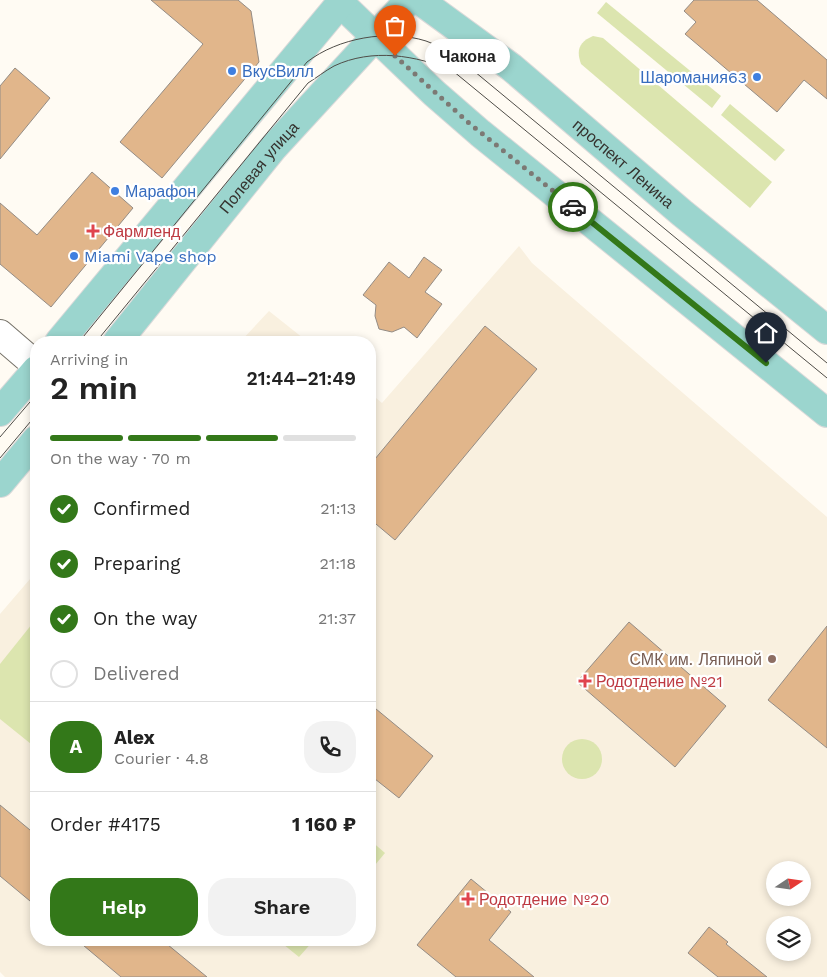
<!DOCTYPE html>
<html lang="en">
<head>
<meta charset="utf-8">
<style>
  :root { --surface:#fff; --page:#f2f2f2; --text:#222; --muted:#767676; --line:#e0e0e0; --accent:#337819 }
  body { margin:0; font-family:"Work Sans",sans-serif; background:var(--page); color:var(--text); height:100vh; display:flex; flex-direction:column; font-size:19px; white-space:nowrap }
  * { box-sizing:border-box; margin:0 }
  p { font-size:16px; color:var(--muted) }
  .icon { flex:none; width:28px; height:28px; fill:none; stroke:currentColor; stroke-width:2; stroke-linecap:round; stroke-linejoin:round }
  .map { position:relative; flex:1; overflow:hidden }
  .drawer { position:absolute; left:30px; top:336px; width:346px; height:610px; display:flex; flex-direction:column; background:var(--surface); border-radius:20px; box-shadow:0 2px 8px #0003 }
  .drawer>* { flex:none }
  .needle { width:32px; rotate:77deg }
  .controls { position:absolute; left:766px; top:861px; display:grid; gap:10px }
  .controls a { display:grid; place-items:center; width:45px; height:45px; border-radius:50%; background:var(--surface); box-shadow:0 2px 8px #0003; font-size:25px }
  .pin { position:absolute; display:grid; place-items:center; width:42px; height:42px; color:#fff; margin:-51px -21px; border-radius:50% 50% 50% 0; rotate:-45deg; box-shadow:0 0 5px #0007 }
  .pin .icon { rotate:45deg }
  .courier { position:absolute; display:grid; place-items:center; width:50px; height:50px; margin:-25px; border:4px solid #337819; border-radius:50%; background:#fff; color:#222; box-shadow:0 1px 6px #0007 }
  .bubble { position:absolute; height:35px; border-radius:18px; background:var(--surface); box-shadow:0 2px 8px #0003; font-size:16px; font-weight:600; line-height:35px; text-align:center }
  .summary em { font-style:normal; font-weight:600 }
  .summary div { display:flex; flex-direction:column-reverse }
  .summary { display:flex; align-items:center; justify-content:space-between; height:85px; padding:0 20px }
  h1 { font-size:32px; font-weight:600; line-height:38px }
  .bar { display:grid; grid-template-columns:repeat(4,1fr); gap:8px 5px; align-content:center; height:60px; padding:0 20px }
  .bar i { height:6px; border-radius:4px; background:var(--line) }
  .bar .current { background:var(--accent) }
  .bar p { grid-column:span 4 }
  .line { display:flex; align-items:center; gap:12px; padding:0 20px; border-top:1px solid var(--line) }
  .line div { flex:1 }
  .round { display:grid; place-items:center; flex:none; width:52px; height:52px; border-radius:20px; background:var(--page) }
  ol { padding:0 20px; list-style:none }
  li { display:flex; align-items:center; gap:15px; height:55px }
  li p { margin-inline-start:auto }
  li .icon { padding:5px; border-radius:50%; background:var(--accent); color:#fff; stroke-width:4 }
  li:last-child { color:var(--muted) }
  li i { width:28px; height:28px; border:2px solid var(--line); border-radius:50% }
  .cta { display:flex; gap:10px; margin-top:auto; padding:10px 20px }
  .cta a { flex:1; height:58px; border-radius:20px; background:var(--accent); color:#fff; font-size:20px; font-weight:600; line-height:58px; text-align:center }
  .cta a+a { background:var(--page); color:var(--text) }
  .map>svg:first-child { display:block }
</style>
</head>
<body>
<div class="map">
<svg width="827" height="977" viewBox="0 0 827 977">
  <rect width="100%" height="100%" fill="#fffbf3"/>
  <!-- built -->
  <g fill="#f9f0df" fill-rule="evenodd">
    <path d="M519,246L532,263L827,517V977H5L0,972V614L36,572V940H370V393L382,403ZM775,870H802V898H775ZM775,925H802V952H775Z"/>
    <polygon points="269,311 308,342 240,342"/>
  </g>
  <!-- green -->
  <g fill="#dce5af">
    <polygon points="606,2 721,96 712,108 597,13"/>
    <path d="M593,36L603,38L772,182L750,208L581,64C576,50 579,42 593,36Z"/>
    <polygon points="730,104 785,150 775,161 721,115"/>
    <polygon points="36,619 36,748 0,719 0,664"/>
    <circle cx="582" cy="759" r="20"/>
    <polygon points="370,840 385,853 370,871"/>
    <polygon points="278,940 314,940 299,957"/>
  </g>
  <!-- building -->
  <g fill="#e1b68b" stroke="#948c85">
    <polygon points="151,0 238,0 251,11 259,62 162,178 120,142 203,44"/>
    <polygon points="694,0 757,0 827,60 827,99 804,80 777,112 685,34 696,22 684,11"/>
    <polygon points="15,68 50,98 0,159 0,86"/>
    <polygon points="92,172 133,208 51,307 0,264 0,203 37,235"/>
    <polygon points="424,257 442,270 425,292 442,304 417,338 404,327 392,332 379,329 375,316 376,305 363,295 389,262 409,278"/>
    <polygon points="485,326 537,369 395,540 370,519 370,465"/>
    <polygon points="629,622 726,706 675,767 577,682"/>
    <polygon points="827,626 827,748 768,700"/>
    <polygon points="370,704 433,756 399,798 370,775"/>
    <polygon points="0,805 36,835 36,906 0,876"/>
    <polygon points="471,879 511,912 489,940 534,977 456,977 417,945"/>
    <polygon points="709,927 728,942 726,944 767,977 718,977 688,953"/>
    <polygon points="77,940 162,940 207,977 121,977"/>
  </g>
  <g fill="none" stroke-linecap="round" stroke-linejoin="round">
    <!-- minor casing -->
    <g stroke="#757168" stroke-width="30">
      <polyline id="minor" points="0,334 36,365"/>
    </g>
    <!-- major casing -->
    <g stroke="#dbdada" stroke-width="30">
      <g id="major">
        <path id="s1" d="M419,0L511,67L682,213L827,330"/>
        <polyline points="340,3 434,93 480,133 827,413"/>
        <polyline points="59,342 343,0"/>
        <path id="s2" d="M117,342L273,148L409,0"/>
        <polyline points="0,412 36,370"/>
        <polyline points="0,483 36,440"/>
      </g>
    </g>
    <!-- minor -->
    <use href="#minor" stroke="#fff" stroke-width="28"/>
    <!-- major -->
    <use href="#major" stroke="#9bd5ce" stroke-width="28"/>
    <!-- tram -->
    <g stroke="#4f4d48" stroke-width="1">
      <path d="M79,342L307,62C338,38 388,29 426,41C440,46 451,54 463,62L827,363"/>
      <path d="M96,342L308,83C316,78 325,71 334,66C372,48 416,55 453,71L827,378"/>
      <polyline points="0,437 36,395"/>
      <polyline points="0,458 36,415"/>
    </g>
  </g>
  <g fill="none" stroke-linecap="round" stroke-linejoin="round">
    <!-- done -->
    <polyline stroke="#7c7974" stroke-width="5" stroke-dasharray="0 9" points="395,56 469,123 573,207"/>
    <!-- route -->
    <polyline stroke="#337819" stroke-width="6" points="573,207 766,363"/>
  </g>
  <!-- markers -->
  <g fill="#3f7fe0" stroke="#fff" stroke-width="2">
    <circle cx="232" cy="71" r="5"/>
    <circle cx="757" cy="77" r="5"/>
    <circle cx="115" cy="191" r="5"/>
    <circle cx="74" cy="256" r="5"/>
  </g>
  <g fill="#e0444e" stroke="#fff" stroke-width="2">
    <path d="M90.5 223.5h5v5h5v5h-5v5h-5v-5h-5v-5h5z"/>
    <path d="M582.5 673.5h5v5h5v5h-5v5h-5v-5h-5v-5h5z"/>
    <path d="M465.5 891.5h5v5h5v5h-5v5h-5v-5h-5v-5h5z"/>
  </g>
  <circle fill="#8d6e63" stroke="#fff" stroke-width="2" cx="772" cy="659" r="5"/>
  <g text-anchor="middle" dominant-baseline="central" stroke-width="4.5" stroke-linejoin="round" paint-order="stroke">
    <!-- shop labels -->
    <g font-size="16" fill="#366cbe" stroke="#fff" text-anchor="start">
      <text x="242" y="71">ВкусВилл</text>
      <text x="747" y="77" text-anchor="end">Шаромания63</text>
      <text x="125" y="191">Марафон</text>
      <text x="84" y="256">Miami Vape shop</text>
    </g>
    <!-- street labels -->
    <g font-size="16" fill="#35332f" stroke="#fff">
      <text stroke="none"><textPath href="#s1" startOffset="262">проспект Ленина</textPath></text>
      <text stroke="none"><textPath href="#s2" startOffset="225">Полевая улица</textPath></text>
    </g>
    <!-- health labels -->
    <g font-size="16" fill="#be3a42" stroke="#fff" text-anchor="start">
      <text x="103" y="231">Фармленд</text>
      <text x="596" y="681">Родотдение №21</text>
      <text x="479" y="899">Родотдение №20</text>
    </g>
    <!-- education labels -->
    <g font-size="16" fill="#785e54" stroke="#fff" text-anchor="end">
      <text x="762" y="659">СМК им. Ляпиной</text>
    </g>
  </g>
</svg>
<div class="controls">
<a><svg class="needle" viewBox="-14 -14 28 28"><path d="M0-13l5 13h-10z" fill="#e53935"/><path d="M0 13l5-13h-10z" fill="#767676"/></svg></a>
<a><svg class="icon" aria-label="layers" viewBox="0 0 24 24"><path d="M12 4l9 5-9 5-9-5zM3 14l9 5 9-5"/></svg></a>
</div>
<div class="pin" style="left:395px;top:56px;background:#ea580c"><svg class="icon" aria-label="bag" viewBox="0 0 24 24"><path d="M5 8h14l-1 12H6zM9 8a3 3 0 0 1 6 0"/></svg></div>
<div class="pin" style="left:766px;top:363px;background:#1f2937"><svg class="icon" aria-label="home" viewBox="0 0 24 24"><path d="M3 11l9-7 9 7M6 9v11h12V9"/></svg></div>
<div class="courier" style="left:573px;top:207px"><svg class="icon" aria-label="car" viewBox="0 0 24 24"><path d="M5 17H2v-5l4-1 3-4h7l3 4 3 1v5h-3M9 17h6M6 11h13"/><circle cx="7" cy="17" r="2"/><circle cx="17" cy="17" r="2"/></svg></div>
<div class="bubble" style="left:425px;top:39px;width:85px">Чакона</div>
<section class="drawer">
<div class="summary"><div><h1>2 min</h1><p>Arriving in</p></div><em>21:44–21:49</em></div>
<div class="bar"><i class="current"></i><i class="current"></i><i class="current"></i><i></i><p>On the way · 70 m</p></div>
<ol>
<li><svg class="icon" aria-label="check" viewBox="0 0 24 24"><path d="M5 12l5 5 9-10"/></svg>Confirmed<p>21:13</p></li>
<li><svg class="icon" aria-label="check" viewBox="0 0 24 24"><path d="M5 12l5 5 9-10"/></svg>Preparing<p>21:18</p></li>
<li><svg class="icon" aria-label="check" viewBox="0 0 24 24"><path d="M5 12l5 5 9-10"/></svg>On the way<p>21:37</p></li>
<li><i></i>Delivered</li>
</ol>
<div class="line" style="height:90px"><b class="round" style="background:var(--accent);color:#fff">A</b><div><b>Alex</b><p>Courier · 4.8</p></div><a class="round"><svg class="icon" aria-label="phone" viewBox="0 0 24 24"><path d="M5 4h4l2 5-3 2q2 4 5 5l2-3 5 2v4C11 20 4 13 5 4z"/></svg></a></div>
<div class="line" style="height:65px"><div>Order #4175</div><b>1 160 ₽</b></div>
<div class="cta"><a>Help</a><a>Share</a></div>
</section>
</div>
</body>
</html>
